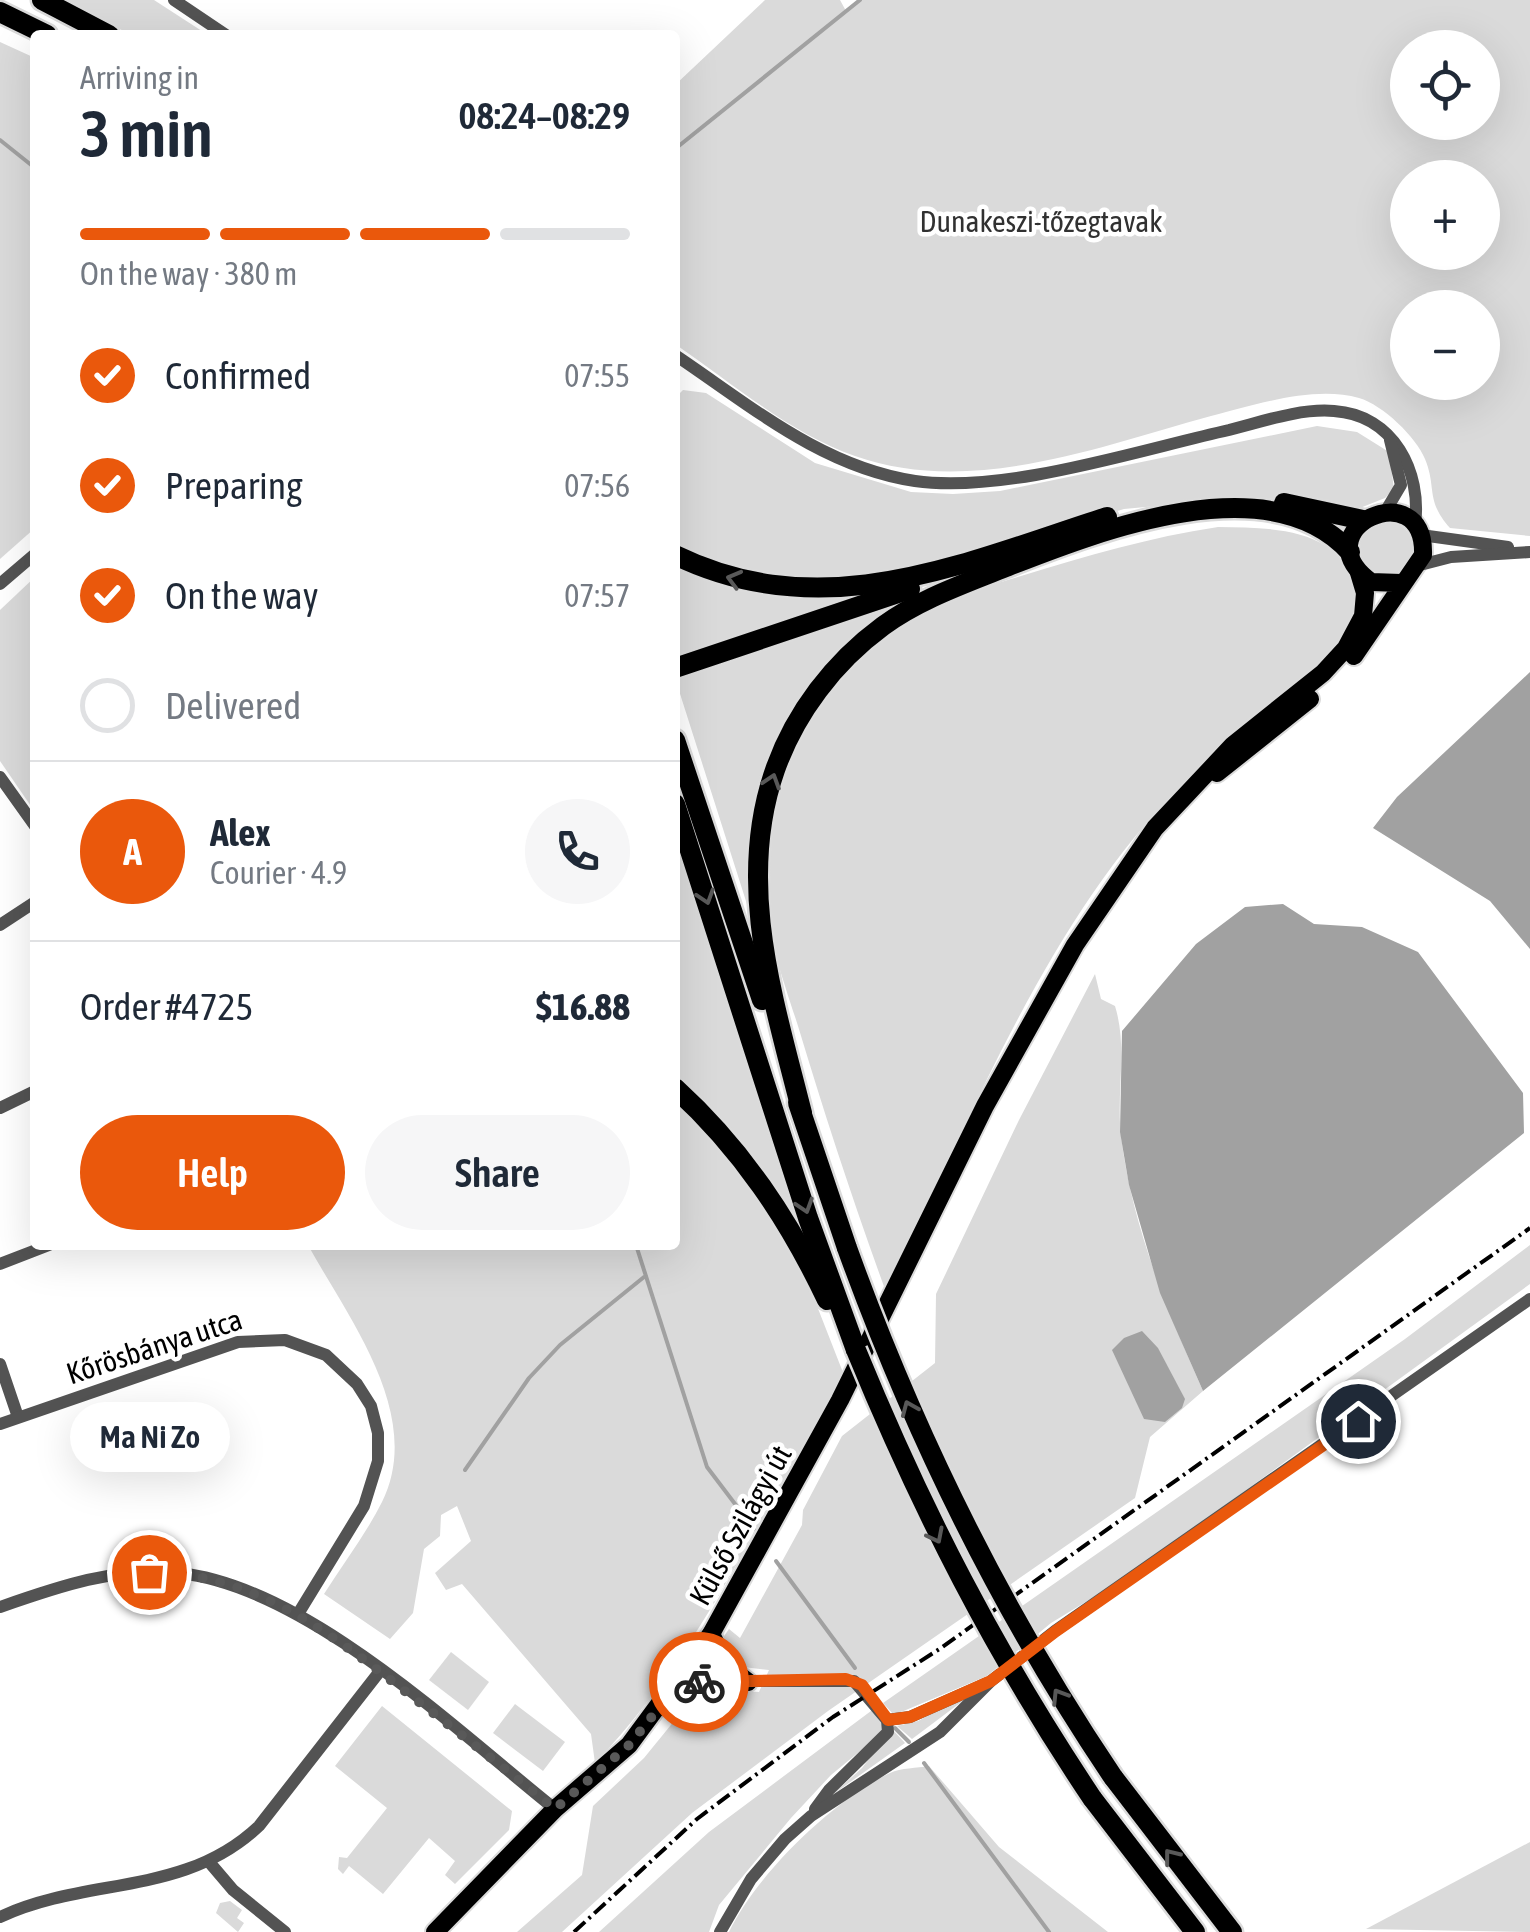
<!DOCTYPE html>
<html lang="en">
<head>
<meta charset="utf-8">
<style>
  :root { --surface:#fff; --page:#f6f6f7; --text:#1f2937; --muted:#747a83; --line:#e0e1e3; --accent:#ea580c }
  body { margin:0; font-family:"Asap Condensed",sans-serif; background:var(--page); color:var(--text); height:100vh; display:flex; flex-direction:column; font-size:38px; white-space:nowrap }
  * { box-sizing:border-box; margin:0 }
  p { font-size:32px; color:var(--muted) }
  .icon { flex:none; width:55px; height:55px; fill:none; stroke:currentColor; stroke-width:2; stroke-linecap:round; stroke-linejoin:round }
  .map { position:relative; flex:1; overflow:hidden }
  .sheet { position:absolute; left:30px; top:30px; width:650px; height:1220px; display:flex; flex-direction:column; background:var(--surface); border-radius:10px; box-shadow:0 10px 40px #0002 }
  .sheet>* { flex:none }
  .tools { position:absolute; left:1390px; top:30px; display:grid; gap:20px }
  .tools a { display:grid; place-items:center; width:110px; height:110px; border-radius:50%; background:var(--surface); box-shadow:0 10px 40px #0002; font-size:50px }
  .pin { position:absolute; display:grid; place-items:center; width:85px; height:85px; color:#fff; margin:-42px; border:5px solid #fff; border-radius:50%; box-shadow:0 2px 10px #0007 }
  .courier { position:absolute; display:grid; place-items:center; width:100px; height:100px; margin:-50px; border:8px solid #ea580c; border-radius:50%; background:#fff; color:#222; box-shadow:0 2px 12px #0007 }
  .bubble { position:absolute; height:70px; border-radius:35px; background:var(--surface); box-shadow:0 10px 40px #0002; font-size:32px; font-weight:600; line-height:70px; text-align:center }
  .head em { font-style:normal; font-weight:600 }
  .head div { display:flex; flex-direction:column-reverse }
  .head { display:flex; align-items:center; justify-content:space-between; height:170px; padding:0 50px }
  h1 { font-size:65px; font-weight:600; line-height:75px }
  .bar { display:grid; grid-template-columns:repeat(4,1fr); gap:15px 10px; align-content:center; height:120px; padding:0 50px }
  .bar i { height:12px; border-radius:8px; background:var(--line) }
  .bar .current { background:var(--accent) }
  .bar p { grid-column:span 4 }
  .line { display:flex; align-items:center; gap:25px; padding:0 50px; border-top:2px solid var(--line) }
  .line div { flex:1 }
  .round { display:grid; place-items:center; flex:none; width:105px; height:105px; border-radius:52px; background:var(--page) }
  ol { padding:0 50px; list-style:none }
  li { display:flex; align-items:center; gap:30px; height:110px }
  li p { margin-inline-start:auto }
  li .icon { padding:10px; border-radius:50%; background:var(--accent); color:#fff; stroke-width:4 }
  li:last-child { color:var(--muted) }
  li i { width:55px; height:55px; border:5px solid var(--line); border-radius:50% }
  .button { display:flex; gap:20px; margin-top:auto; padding:20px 50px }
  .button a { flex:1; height:115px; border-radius:60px; background:var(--accent); color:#fff; font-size:40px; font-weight:600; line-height:115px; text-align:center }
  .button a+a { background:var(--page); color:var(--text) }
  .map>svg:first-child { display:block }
</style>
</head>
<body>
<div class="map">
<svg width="1530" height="1932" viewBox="0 0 1530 1932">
  <rect width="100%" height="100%" fill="#fff"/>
  <!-- green -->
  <g fill="#dadada" fill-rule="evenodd">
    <polygon points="65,0 154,0 208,35 131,35"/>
    <path d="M765,0H840L846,11L860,0H1530V536L1450,528C1425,500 1437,488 1425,459C1416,437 1383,405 1359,398C1314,385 1254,405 1211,416C1098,447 970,497 855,456C789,433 732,383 675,344V85ZM1408,48H1482V122H1408ZM1408,178H1482V252H1408ZM1408,308H1482V382H1408Z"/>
    <polygon points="0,42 35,58 35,528 0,559"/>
    <polygon points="683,390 706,393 815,463 911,492 953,494 1000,491 1317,426 1357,432 1389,452 1394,489 1385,498 1360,508 1254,497 1124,509 914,573 798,587 675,550 675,398"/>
    <circle cx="1386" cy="548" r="27"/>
    <path d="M1218,527C1277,528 1344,527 1359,597C1335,682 1240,727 1180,787C1048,918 967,1126 886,1292C854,1204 825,1116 798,1026C784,982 766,934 764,887C761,779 821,679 908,619C942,596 982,588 1021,576C1087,556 1150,537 1218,527Z"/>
    <path d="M675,566C737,594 795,602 862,595L675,657Z"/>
    <polygon points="35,577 35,812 0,761 0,610"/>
    <path d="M905,599C891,622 849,639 829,661C759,739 749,821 752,920L675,678Z"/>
    <polygon points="675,838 796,1212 793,1213 754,1159 675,1077"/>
    <path d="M1095,974L1101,999L1115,1006C1128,1048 1116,1092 1121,1136C1132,1226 1167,1309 1203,1391L1150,1437L1135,1498L828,1711L692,1813L562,1932H517L582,1875L593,1806L644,1758L701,1688L759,1692L769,1670L735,1666L720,1642L729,1629L740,1638L802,1525L803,1510L842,1436L935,1363L936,1294L1019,1120Z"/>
    <path d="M675,1095L699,1117L790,1237L844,1375C763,1507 704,1650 595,1763L591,1734L462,1584L446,1590L435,1573L471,1541L457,1506L441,1515L440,1536L424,1549L413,1613L390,1639L324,1594C343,1564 366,1534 382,1502C425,1415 348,1318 308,1245H675Z"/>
    <polygon points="1530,1245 1530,1284 1125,1578 1051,1623 987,1676 894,1715 883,1703 1405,1339"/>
    <polygon points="451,1652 489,1682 468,1710 429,1680"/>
    <polygon points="980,1688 912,1739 897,1726 918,1721"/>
    <polygon points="515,1704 565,1742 543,1771 493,1733"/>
    <polygon points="382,1706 512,1811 509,1830 455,1884 445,1875 455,1861 429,1838 383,1894 349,1866 343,1874 338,1869 339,1857 347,1858 387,1808 335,1766"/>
    <polygon points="875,1708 882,1719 882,1733 831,1775 791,1818 719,1905 709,1932 599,1932 709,1832"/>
    <polygon points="892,1729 905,1743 832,1795 862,1768"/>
    <path d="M929,1766L999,1847L1108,1932H729C757,1874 832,1801 890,1773C901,1768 917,1768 929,1766Z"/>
    <polygon points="1530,1842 1530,1932 1366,1929"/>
    <polygon points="230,1901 242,1910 237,1918 244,1923 238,1932 216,1913 220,1903"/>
  </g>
  <!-- water -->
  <g fill="#a1a1a1">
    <polygon points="1530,672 1530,949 1490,901 1373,828 1397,797"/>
    <polygon points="1283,904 1314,924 1362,927 1418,952 1523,1093 1524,1133 1203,1391 1160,1293 1129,1185 1120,1132 1122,1031 1196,944 1245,907"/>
    <polygon points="1142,1331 1158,1348 1185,1399 1182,1408 1165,1422 1144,1419 1112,1350 1124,1338"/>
  </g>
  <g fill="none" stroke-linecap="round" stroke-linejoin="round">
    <!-- stream -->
    <g stroke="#a1a1a1" stroke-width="4">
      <polyline points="0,140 35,168"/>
      <polyline points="675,149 860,0"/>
      <polyline points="636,1245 707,1467 754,1529"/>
      <polyline points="465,1470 529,1378 560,1345 644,1277"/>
      <polyline points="776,1561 855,1668"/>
      <polyline points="895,1728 909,1742"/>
      <polyline points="924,1763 1049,1932"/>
    </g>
    <!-- major casing -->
    <g stroke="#dbdbdb" stroke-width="22">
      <g id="major">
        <path d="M1354,656L1423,555C1426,471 1299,529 1371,582L1401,583"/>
        <polyline points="1217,773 1310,699"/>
        <polyline points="711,1634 727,1666 748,1682"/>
        <polyline points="671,1693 726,1679"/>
        <polyline points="435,1932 555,1809 629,1745 711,1634 840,1400 985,1106 1075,945 1155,828 1233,745 1323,673 1346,648 1363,616 1365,593 1359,573"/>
      </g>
    </g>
    <!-- highway casing -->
    <g stroke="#dbdbdb" stroke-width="25">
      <g id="highway">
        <polyline points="42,0 109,35"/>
        <polyline points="0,12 47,35"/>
        <polyline points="1284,503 1363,520"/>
        <path d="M675,555C823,627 961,564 1107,517"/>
        <polyline points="675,668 910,589"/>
        <polyline points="675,740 762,1000"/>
        <polyline points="675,804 808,1218 856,1350"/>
        <path d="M675,1088C742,1149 789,1220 827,1300"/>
        <polyline points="798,1103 847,1248"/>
        <path d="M802,1113C774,1001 735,884 775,770C795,713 834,662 883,626C920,599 964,584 1006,567C1098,531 1270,463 1350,552"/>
        <polyline points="1113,1777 1232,1932"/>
        <polyline points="1092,1798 1195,1932"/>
      </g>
    </g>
    <!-- minor -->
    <g stroke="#535353" stroke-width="12">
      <polyline points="174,0 226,35"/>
      <path d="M675,355C751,406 822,467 915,481C1005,494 1139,450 1229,430C1261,422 1300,408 1334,411C1394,415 1422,472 1415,525"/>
      <polyline points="1385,512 1401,485 1390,440"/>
      <polyline points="1421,535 1508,547"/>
      <polyline points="1420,565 1451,557 1530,552"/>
      <polyline points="0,584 35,554"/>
      <polyline points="0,777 35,826"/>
      <polyline points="0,925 35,902"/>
      <polyline points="0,1108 35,1091"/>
      <polyline points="0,1264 49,1245"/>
      <polyline points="0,1364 18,1417"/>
      <polyline points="0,1424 238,1342 285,1340 326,1355 357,1384 371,1406 378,1433 378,1461 364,1506 298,1614"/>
      <path d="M0,1607C57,1587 117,1566 179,1573C306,1586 456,1730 555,1809"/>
      <polyline points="693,1660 740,1681 854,1681 887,1720 888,1732 829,1790 815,1809"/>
      <polyline points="887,1720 910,1717 987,1683"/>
      <polyline points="210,1863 233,1890 285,1932"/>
      <path d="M0,1917C88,1876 184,1897 259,1826L380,1671"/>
      <polyline points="720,1932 751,1879 785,1839 811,1816 940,1732 991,1681 1055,1631 1530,1299"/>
    </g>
    <!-- major -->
    <use href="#major" stroke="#000" stroke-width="18"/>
    <!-- highway -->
    <use href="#highway" stroke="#000" stroke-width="20"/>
    <!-- rail -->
    <polyline stroke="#000" stroke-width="4" stroke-dasharray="15 5 2.5 5" stroke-linecap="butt" points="574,1932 697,1819 833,1717 941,1648 1530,1228"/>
    <!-- highway-bridge casing -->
    <g stroke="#dbdbdb" stroke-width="25" stroke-linecap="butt">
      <g id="highway-bridge">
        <path d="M847,1248C915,1436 1001,1611 1113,1777"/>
        <path d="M856,1350C922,1511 995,1653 1092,1798"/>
      </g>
    </g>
    <!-- highway-bridge -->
    <use href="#highway-bridge" stroke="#000" stroke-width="20"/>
  </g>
  <!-- one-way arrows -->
  <defs><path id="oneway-chevron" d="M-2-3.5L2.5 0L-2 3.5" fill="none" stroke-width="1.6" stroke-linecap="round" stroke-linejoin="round" transform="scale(2.5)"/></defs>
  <g stroke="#595959">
    <use href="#oneway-chevron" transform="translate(734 579) rotate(-165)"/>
    <use href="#oneway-chevron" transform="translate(772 781) rotate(-72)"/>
    <use href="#oneway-chevron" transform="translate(706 897) rotate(72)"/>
    <use href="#oneway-chevron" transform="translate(805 1206) rotate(72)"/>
    <use href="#oneway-chevron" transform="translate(909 1408) rotate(-113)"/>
    <use href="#oneway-chevron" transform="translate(936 1536) rotate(63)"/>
    <use href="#oneway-chevron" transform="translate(1059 1696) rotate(-122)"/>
    <use href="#oneway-chevron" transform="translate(1171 1856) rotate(-128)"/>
  </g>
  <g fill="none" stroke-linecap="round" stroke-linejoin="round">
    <!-- done -->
    <path stroke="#595959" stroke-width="10" stroke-dasharray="0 18" d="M149,1572C256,1573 334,1636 415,1699C462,1735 509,1772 555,1809L629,1745L671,1693L699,1682"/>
    <!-- route -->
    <polyline stroke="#ea580c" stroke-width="12" points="699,1682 846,1679 862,1685 888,1720 910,1717 991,1681 1056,1631 1358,1421"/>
  </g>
  <g text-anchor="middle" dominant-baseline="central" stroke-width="9" stroke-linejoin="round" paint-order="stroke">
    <!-- park labels -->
    <g font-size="30" fill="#313131" stroke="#fff">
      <text x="1041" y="221">Dunakeszi-tőzegtavak</text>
    </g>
    <!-- street labels -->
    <g font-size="30" fill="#000" stroke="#fff">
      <text transform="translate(154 1346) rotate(-18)">Kőrösbánya utca</text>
      <text transform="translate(740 1525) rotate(-61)">Külső Szilágyi út</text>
    </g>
  </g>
</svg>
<div class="tools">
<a><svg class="icon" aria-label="locate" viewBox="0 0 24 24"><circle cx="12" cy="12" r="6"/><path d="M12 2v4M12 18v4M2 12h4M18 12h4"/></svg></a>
<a>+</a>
<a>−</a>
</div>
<div class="pin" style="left:149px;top:1572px;background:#ea580c"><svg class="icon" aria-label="bag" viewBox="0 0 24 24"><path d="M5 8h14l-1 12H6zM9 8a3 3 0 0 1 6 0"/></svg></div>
<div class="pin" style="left:1358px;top:1421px;background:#1f2937"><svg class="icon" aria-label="home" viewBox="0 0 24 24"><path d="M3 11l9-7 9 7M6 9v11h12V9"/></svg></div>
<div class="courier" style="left:699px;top:1682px"><svg class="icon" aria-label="bike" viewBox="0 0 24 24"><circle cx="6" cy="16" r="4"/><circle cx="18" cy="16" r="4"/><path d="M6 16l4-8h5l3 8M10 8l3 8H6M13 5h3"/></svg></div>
<div class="bubble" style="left:70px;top:1402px;width:160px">Ma Ni Zo</div>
<section class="sheet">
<div class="head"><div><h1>3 min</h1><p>Arriving in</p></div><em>08:24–08:29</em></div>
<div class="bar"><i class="current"></i><i class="current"></i><i class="current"></i><i></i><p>On the way · 380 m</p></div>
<ol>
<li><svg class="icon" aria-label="check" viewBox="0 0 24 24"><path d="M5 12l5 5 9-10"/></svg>Confirmed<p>07:55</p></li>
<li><svg class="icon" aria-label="check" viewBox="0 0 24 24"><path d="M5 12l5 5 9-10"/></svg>Preparing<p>07:56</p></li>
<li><svg class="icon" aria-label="check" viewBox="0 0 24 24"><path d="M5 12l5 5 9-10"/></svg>On the way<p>07:57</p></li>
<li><i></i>Delivered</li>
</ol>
<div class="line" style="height:180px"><b class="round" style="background:var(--accent);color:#fff">A</b><div><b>Alex</b><p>Courier · 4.9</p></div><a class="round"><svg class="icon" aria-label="phone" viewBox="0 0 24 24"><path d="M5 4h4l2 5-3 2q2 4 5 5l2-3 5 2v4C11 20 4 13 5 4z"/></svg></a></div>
<div class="line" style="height:130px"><div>Order #4725</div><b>$16.88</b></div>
<div class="button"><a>Help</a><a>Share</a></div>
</section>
</div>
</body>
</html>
